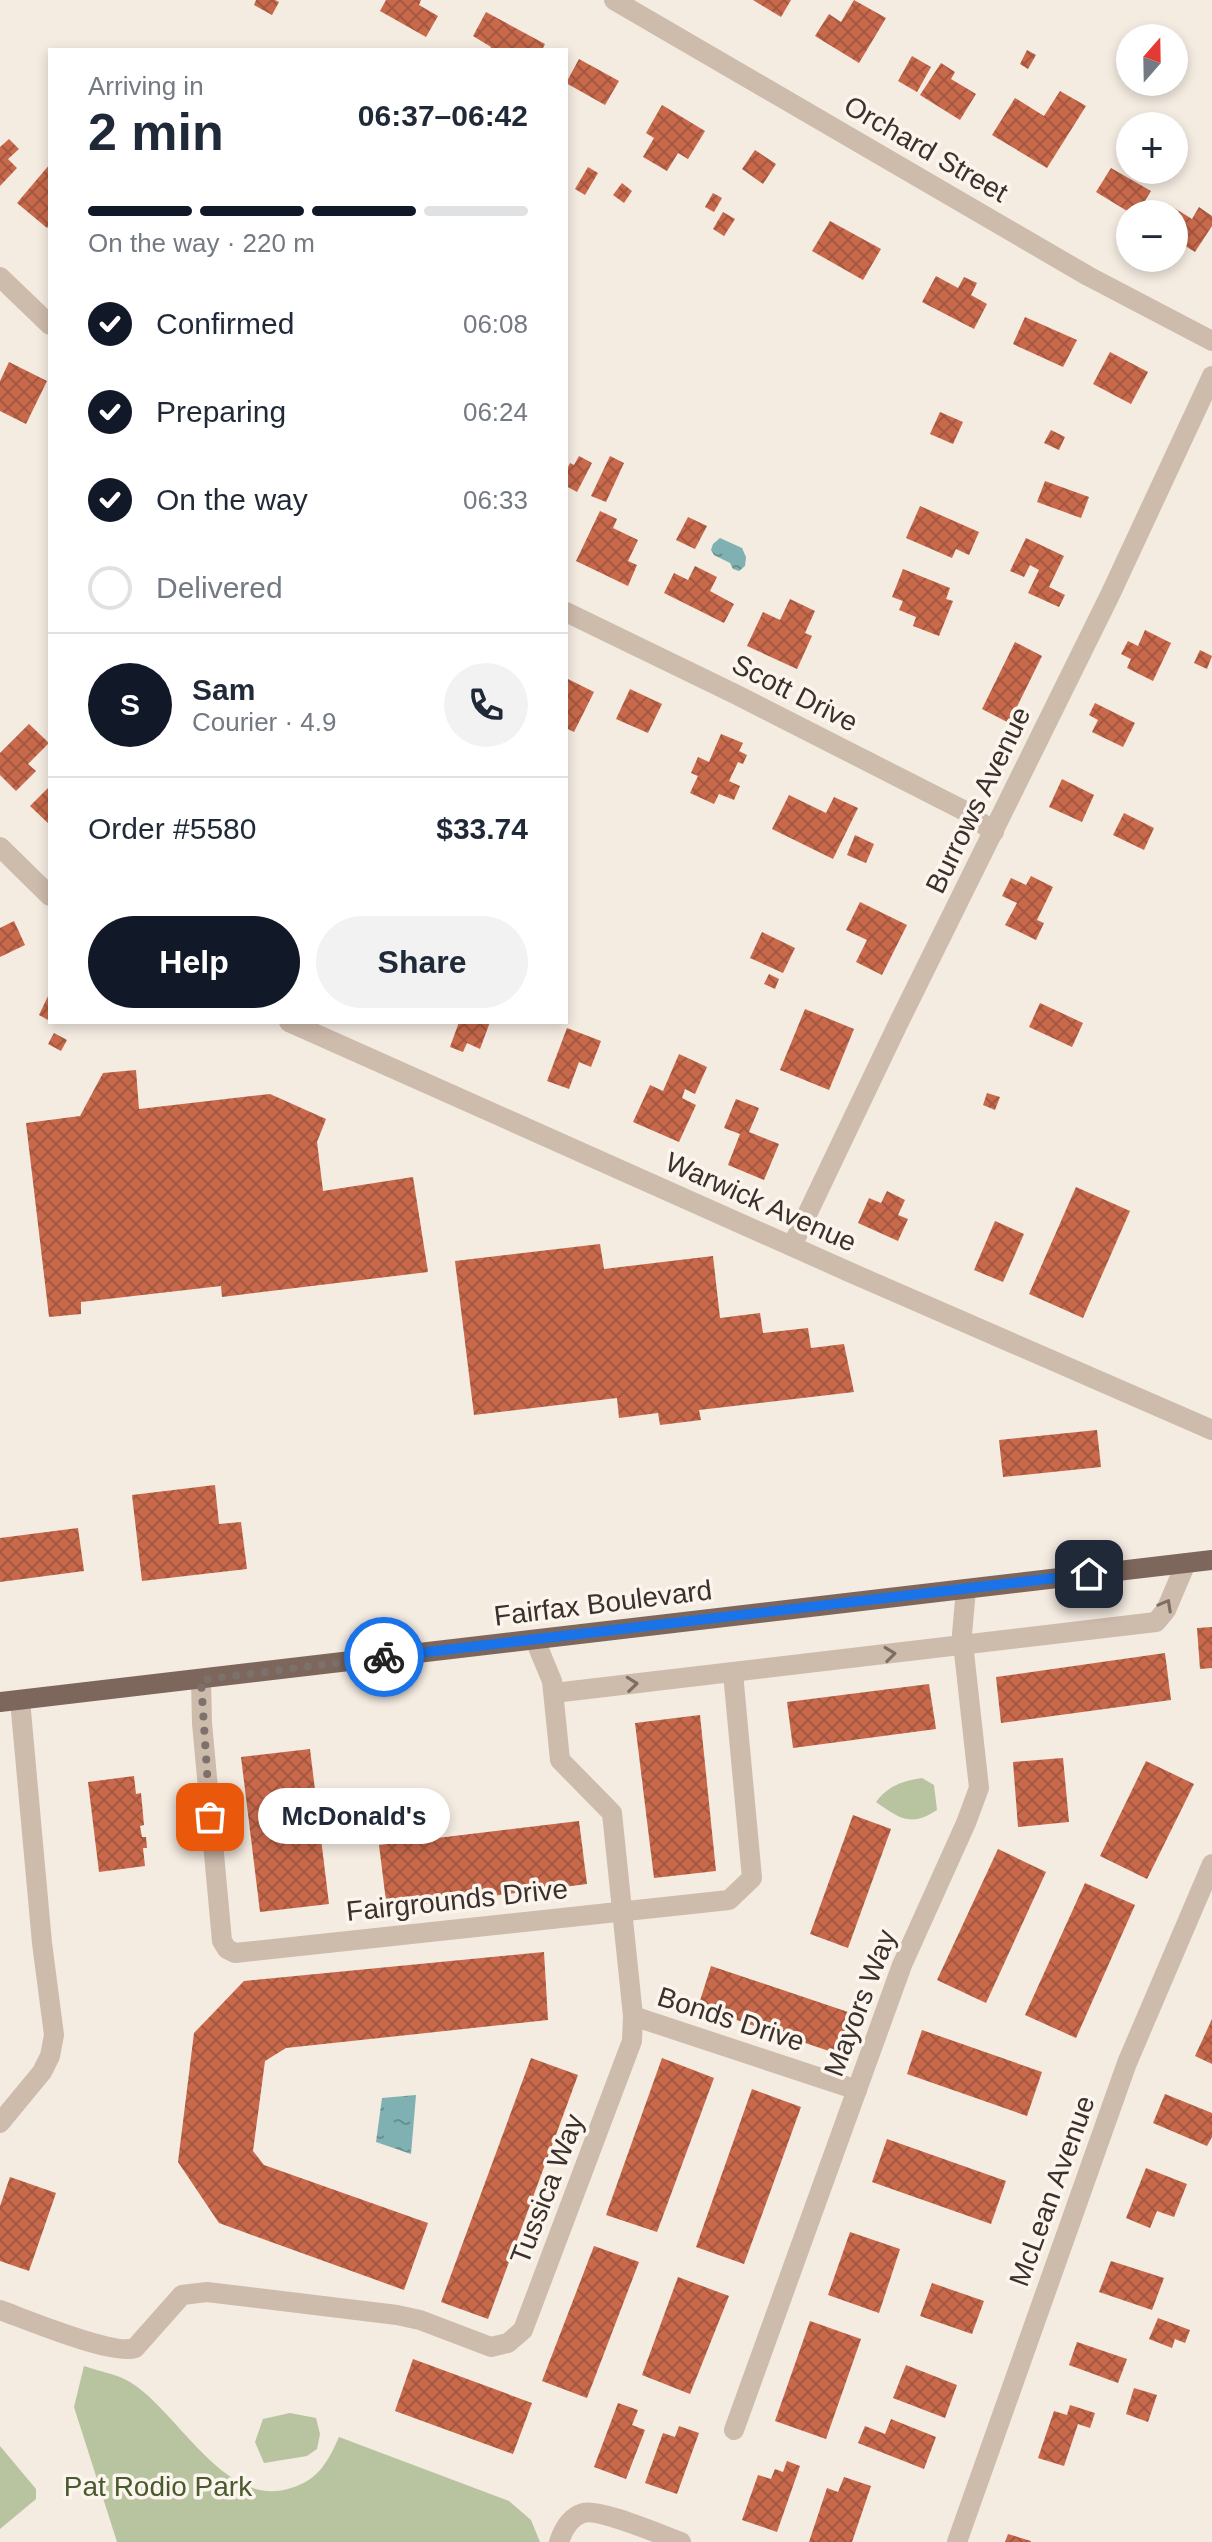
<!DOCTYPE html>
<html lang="en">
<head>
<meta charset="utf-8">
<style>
  :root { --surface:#fff; --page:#f2f2f3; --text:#1f2937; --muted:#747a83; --line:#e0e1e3; --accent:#111827 }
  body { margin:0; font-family:Arial,sans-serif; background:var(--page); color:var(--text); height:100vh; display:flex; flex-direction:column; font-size:30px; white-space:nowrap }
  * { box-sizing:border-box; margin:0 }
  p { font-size:26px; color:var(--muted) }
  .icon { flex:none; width:44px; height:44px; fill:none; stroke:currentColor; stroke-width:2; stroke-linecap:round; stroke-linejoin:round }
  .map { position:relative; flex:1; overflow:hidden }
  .drawer { position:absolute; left:48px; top:48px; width:520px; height:976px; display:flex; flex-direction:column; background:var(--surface); border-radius:0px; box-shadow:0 4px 12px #0003 }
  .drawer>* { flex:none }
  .needle { width:52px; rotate:20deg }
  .controls { position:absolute; left:1116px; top:24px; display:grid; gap:16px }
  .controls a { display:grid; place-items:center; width:72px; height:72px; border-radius:50%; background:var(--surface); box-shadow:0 4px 12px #0003; font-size:40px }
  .pin { position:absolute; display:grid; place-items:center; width:68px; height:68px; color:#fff; margin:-34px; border-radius:16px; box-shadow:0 4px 12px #0006 }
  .courier { position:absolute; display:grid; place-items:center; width:80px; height:80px; margin:-40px; border:6px solid #1a73e8; border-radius:50%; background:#fff; color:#222; box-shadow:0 2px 10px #0007 }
  .bubble { position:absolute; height:56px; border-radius:28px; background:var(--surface); box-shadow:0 4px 12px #0003; font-size:26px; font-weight:800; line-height:56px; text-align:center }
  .summary em { font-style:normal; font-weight:800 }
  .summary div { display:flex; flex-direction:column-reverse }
  .summary { display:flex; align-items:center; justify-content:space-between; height:136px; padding:0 40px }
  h1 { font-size:52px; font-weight:800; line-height:60px }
  .bar { display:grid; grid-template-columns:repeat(4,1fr); gap:12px 8px; align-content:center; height:96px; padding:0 40px }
  .bar i { height:10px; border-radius:6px; background:var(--line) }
  .bar .selected { background:var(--accent) }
  .bar p { grid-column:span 4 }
  .line { display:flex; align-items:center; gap:20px; padding:0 40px; border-top:2px solid var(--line) }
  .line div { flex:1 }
  .round { display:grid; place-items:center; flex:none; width:84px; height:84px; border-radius:42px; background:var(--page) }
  ol { padding:0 40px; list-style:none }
  li { display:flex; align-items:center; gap:24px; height:88px }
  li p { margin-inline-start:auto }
  li .icon { padding:8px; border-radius:50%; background:var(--accent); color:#fff; stroke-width:4 }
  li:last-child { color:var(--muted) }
  li i { width:44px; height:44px; border:4px solid var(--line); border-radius:50% }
  .cta { display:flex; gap:16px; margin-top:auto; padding:16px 40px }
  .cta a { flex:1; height:92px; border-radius:48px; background:var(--accent); color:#fff; font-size:32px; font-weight:800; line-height:92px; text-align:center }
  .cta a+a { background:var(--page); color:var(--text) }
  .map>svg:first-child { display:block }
</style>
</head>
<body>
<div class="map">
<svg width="1212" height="2542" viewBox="0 0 1212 2542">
  <defs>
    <pattern id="water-ripples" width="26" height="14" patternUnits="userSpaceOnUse" patternTransform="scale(2)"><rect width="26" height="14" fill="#7fb0b2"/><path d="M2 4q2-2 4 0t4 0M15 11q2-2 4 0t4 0" fill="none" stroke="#699091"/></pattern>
    <pattern id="building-cross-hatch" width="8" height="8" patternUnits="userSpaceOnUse" patternTransform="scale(2)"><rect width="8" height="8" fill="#c8694b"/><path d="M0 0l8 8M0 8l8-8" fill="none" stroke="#a4573f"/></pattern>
  </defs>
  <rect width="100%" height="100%" fill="#f4ebe1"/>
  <!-- park -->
  <g fill="#b8c4a0">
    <path d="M922,1778L934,1785L937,1810C911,1827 900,1819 876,1802C888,1786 902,1781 922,1778Z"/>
    <path d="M84,2366C98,2371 117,2374 130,2382C179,2412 225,2510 291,2488C318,2480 328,2462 339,2437L509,2501L531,2520L540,2542H117L74,2407Z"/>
    <polygon points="290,2413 316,2418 320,2434 317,2449 307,2456 264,2463 255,2442 263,2419"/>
    <polygon points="0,2446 36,2489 36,2499 0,2529"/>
  </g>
  <!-- water -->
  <g fill="url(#water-ripples)">
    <polygon points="720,538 742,548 746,557 745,566 739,571 733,569 730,563 714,555 711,550 713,544"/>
    <polygon points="416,2095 411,2154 376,2142 382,2098"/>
  </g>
  <!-- building -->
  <g fill="url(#building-cross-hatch)">
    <polygon points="256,0 275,0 279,2 272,15 254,5"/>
    <polygon points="386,0 421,0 419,5 438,16 426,37 380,11"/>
    <polygon points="753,0 791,0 781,17"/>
    <polygon points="854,0 886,18 859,63 815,36 829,14 841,22"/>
    <polygon points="486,12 545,44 542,50 489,50 491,47 473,36"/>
    <polygon points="1027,50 1036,55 1028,69 1020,64"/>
    <polygon points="912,56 931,67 917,92 898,81"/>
    <polygon points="579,59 619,81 605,105 566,83"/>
    <polygon points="941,63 955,72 951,79 976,94 960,120 920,95"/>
    <polygon points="1060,91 1086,106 1047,168 992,135 1015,98 1044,116"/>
    <polygon points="662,105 705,131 688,159 678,153 667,171 643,157 654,138 646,133"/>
    <polygon points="9,139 19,149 8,159 17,168 0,186 0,147"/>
    <polygon points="755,150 776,164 763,184 742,169"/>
    <polygon points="50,164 50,224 47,228 17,203"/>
    <polygon points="588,167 598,173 585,195 575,189"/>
    <polygon points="1111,168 1151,191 1137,214 1132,214 1096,192"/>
    <polygon points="622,183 632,191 624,203 613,195"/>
    <polygon points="713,193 722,198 714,212 705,207"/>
    <polygon points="1168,204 1192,219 1199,207 1212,216 1212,226 1195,252 1174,239 1174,214 1162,214"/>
    <polygon points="723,212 735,219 724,236 713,229"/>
    <polygon points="830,221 881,249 863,280 812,251"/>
    <polygon points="936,276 958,288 964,277 977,283 971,295 987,304 974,329 922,302"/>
    <polygon points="1025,317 1077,340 1063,367 1013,344"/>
    <polygon points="1110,352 1148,372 1131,404 1093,384"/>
    <polygon points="9,362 47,381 26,424 0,411 0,381"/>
    <polygon points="940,412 963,422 953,444 930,434"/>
    <polygon points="1051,430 1065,437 1059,450 1044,443"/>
    <polygon points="579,456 592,463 577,492 566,486 566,471 570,463 574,465"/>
    <polygon points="610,456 624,463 606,502 591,496"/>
    <polygon points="1045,481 1089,497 1081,518 1037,502"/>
    <polygon points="920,506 979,532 969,555 956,549 952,558 906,538"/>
    <polygon points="600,511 617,519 613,528 638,540 628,561 637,565 628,586 576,561"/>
    <polygon points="688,517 707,526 695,549 676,540"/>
    <polygon points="1026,538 1064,556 1049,587 1065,595 1059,607 1028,593 1039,570 1030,565 1024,577 1010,571"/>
    <polygon points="695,566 717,577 710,591 734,604 724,623 664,593 674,573 688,580"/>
    <polygon points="903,569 950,588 946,599 953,601 939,636 913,626 916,617 899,610 903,601 892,597"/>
    <polygon points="790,599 815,611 805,633 812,636 797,669 747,646 763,612 780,620"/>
    <polygon points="1145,630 1171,643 1153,681 1127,668 1131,659 1121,654 1128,641 1138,646"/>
    <polygon points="1015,642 1042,656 1009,723 982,709"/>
    <polygon points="1200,650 1212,656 1207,669 1194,663"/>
    <polygon points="566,678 594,692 574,732 566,728"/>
    <polygon points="630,689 662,704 648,733 616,719"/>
    <polygon points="1095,703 1135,723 1123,747 1092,732 1098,720 1089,715"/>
    <polygon points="29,724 49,743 28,764 36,771 16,791 0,775 0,753"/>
    <polygon points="721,734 743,743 739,751 747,755 743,764 738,762 729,781 740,786 734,800 719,794 714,804 690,793 698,776 691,773 698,757 709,762"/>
    <polygon points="1062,779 1094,795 1082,822 1049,807"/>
    <polygon points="50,786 50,825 30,806"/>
    <polygon points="789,795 826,813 834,797 858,808 833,859 772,829"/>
    <polygon points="1124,813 1154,828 1144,850 1113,835"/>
    <polygon points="855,835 874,844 866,863 847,855"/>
    <polygon points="1031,876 1053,887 1037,920 1044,923 1036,940 1005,925 1017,903 1002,896 1011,878 1026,885"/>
    <polygon points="860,902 907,925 882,975 856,962 867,940 846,930"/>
    <polygon points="14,921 25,945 0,957 0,928"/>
    <polygon points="762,932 795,948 783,973 750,958"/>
    <polygon points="769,974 779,979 775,989 764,984"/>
    <polygon points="50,992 50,1021 39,1015"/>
    <polygon points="1040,1003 1083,1023 1072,1047 1029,1027"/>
    <polygon points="805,1009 854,1029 829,1090 780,1070"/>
    <polygon points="459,1022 490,1022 480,1049 467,1043 463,1052 450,1047"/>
    <polygon points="567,1028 601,1041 591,1067 579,1062 569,1089 547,1081"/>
    <polygon points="54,1033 67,1040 61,1051 48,1044"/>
    <polygon points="679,1054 707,1067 695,1094 685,1089 682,1098 696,1105 679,1142 633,1122 650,1085 663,1091"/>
    <polygon points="136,1070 139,1109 270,1094 326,1119 317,1142 323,1191 413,1177 428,1272 222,1297 221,1286 81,1302 81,1314 49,1317 26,1123 80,1116 103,1073"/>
    <polygon points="987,1093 1000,1097 995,1110 983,1105"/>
    <polygon points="736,1099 759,1108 749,1132 779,1144 764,1180 728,1165 740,1134 724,1128"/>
    <polygon points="1076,1187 1130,1211 1083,1318 1029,1294"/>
    <polygon points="887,1191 905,1200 898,1215 908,1219 898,1241 858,1223 869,1198 881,1203"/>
    <polygon points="995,1221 1024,1234 1003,1282 974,1270"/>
    <polygon points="600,1244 604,1269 713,1256 720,1318 760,1313 763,1333 808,1328 811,1348 844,1344 854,1392 699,1410 701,1420 660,1425 658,1413 619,1418 617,1398 474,1415 455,1261"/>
    <polygon points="1097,1430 1101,1467 1003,1477 999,1440"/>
    <polygon points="215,1485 219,1524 241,1522 247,1569 142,1581 132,1495"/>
    <polygon points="78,1528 84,1571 0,1582 0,1538"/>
    <polygon points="1212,1627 1212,1668 1200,1669 1197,1628"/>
    <polygon points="1165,1653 1171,1700 1001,1723 996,1677"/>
    <polygon points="929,1684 936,1729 793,1748 787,1702"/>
    <polygon points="700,1715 716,1871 654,1878 635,1723"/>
    <polygon points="310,1749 329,1904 260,1912 241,1757"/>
    <polygon points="1063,1758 1069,1822 1018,1827 1013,1762"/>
    <polygon points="1146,1761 1194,1784 1147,1879 1100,1856"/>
    <polygon points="134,1776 136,1794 141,1793 144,1825 140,1826 142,1837 146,1837 147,1848 143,1848 145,1866 99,1872 88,1782"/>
    <polygon points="853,1815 891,1829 848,1948 810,1934"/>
    <polygon points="579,1821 587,1884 387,1909 379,1845"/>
    <polygon points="998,1849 1046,1872 986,2003 937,1980"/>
    <polygon points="1085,1883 1135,1905 1076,2038 1025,2015"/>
    <polygon points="544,1952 548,2020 286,2048 265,2061 253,2151 264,2165 428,2223 404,2290 219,2223 178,2162 194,2033 244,1981"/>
    <polygon points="711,1966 851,2013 838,2054 698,2007"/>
    <polygon points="1212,2019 1212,2064 1195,2056"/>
    <polygon points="922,2030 1042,2072 1027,2116 907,2074"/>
    <polygon points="531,2058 578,2075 488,2319 441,2302"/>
    <polygon points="662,2058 714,2078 657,2232 606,2215"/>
    <polygon points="752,2089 801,2107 744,2264 696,2247"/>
    <polygon points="1165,2094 1212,2113 1212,2137 1207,2146 1153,2123"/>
    <polygon points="887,2139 1006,2181 991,2224 872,2182"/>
    <polygon points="1146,2168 1187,2184 1174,2217 1157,2211 1150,2228 1126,2218"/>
    <polygon points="10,2177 56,2193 29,2271 0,2261 0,2206"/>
    <polygon points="850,2232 900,2249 879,2313 828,2295"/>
    <polygon points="594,2246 639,2262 587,2398 542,2381"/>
    <polygon points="1111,2261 1164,2278 1152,2310 1099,2292"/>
    <polygon points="678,2277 729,2296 690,2394 642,2375"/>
    <polygon points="932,2283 984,2301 972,2334 920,2316"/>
    <polygon points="1158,2318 1190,2330 1185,2343 1175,2339 1172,2348 1149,2339"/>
    <polygon points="810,2321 861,2339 826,2439 775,2421"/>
    <polygon points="1077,2342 1127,2359 1118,2383 1069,2365"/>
    <polygon points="413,2359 532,2403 513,2454 395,2411"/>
    <polygon points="906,2365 957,2385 945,2418 893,2398"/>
    <polygon points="1134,2388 1157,2395 1148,2422 1126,2414"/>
    <polygon points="618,2403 638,2410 632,2425 645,2430 626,2479 594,2467"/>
    <polygon points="1070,2405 1095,2413 1090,2428 1078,2424 1064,2466 1038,2458 1054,2411 1067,2415"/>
    <polygon points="891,2419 936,2437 924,2469 858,2443 865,2426 885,2434"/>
    <polygon points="679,2426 699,2433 677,2494 645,2483 663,2433 675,2437"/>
    <polygon points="787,2461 800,2466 777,2532 742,2520 758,2475 771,2479 775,2469 783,2472"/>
    <polygon points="844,2477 871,2486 852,2542 809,2542 827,2488 838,2492"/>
    <polygon points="1008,2534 1031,2541 1031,2542 1005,2542"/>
  </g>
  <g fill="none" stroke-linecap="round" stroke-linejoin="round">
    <!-- minor -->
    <g stroke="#cdbbac" stroke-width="20">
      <polyline points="614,0 1088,276 1212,341"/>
      <polyline points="0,277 50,325"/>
      <polyline points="566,612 735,694 963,810 994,832"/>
      <polyline points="0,847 50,896"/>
      <polyline points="289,1022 847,1271 1212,1430"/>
      <polyline points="792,1246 898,1024 1110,595 1212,376"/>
      <polyline points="201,1680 202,1723 222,1941 227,1949 235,1953 729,1900 752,1878 733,1673"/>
      <polyline points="554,1693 1156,1622 1166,1610 1186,1563"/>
      <polyline points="633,2016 857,2090"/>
      <polyline points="0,2123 42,2072 50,2056 54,2035 42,1943 20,1700"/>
      <path d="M0,2310C25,2319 113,2356 135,2348L182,2295L207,2292L397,2315L420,2320L491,2347L508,2343L523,2330L632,2041L633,2016L612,1813L560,1760L552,1681L535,1640"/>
      <polyline points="734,2430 902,1965 966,1823 979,1788 962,1634 966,1589"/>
      <path d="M559,2542C563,2530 570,2517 583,2513C599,2508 661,2535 681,2542"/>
      <polyline points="957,2542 1127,2063 1212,1864"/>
    </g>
    <!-- major -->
    <polyline stroke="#7d675c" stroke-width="20" points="0,1702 1212,1560"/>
  </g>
  <!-- one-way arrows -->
  <defs><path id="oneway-chevron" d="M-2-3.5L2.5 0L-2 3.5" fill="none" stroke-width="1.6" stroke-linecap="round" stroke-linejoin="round" transform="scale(2)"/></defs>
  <g stroke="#7d6f65">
    <use href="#oneway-chevron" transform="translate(1166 1605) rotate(-61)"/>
    <use href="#oneway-chevron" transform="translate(890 1654) rotate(-7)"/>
    <use href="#oneway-chevron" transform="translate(632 1684) rotate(-6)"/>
  </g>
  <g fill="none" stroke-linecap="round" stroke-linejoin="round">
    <!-- done -->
    <polyline stroke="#7c716b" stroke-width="8" stroke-dasharray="0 14.4" points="210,1817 201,1680 384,1657"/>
    <!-- route -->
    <polyline stroke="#1a73e8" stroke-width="10" points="384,1657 1089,1574"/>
  </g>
  <g text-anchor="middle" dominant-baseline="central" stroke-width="7" stroke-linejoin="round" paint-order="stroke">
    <!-- street labels -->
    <g font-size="28" fill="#3b302b" stroke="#fbf5ee">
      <text transform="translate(926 149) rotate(30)">Orchard Street</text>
      <text transform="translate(795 693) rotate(27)">Scott Drive</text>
      <text transform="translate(978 800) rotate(-64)">Burrows Avenue</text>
      <text transform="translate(761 1202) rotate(24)">Warwick Avenue</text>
      <text transform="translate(603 1603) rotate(-7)">Fairfax Boulevard</text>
      <text transform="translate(457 1900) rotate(-6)">Fairgrounds Drive</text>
      <text transform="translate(860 2003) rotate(-69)">Mayors Way</text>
      <text transform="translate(731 2019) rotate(18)">Bonds Drive</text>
      <text transform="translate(547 2189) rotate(-69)">Tussica Way</text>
      <text transform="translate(1052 2191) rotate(-70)">McLean Avenue</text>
    </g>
    <!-- park labels -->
    <g font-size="28" fill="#4a5a2e" stroke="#fbf5ee">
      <text x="158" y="2486">Pat Rodio Park</text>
    </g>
  </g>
</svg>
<div class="controls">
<a><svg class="needle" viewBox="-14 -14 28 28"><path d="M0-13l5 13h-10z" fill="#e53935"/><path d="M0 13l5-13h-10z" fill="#747a83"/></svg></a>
<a>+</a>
<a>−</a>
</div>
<div class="pin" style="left:210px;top:1817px;background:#ea580c"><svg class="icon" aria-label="bag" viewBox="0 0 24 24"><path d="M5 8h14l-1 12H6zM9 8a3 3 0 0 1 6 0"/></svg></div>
<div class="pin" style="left:1089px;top:1574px;background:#1f2937"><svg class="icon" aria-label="home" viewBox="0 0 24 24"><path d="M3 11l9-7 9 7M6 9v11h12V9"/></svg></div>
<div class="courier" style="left:384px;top:1657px"><svg class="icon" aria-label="bike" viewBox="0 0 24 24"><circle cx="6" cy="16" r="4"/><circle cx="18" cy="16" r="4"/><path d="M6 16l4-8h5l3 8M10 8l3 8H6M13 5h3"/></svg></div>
<div class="bubble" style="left:258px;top:1788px;width:192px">McDonald's</div>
<section class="drawer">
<div class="summary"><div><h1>2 min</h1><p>Arriving in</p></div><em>06:37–06:42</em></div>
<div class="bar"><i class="selected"></i><i class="selected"></i><i class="selected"></i><i></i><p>On the way · 220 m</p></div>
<ol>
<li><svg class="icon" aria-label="check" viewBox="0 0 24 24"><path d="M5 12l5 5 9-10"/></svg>Confirmed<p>06:08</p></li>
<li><svg class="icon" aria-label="check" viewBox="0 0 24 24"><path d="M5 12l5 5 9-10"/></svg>Preparing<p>06:24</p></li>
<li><svg class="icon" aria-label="check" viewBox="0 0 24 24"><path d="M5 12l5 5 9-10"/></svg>On the way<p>06:33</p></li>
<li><i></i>Delivered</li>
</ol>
<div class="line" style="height:144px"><b class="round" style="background:var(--accent);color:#fff">S</b><div><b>Sam</b><p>Courier · 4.9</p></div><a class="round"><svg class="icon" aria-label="phone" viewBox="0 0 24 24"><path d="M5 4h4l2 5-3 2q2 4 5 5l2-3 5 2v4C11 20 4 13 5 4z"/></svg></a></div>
<div class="line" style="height:104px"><div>Order #5580</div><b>$33.74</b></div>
<div class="cta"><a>Help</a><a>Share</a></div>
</section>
</div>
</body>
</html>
